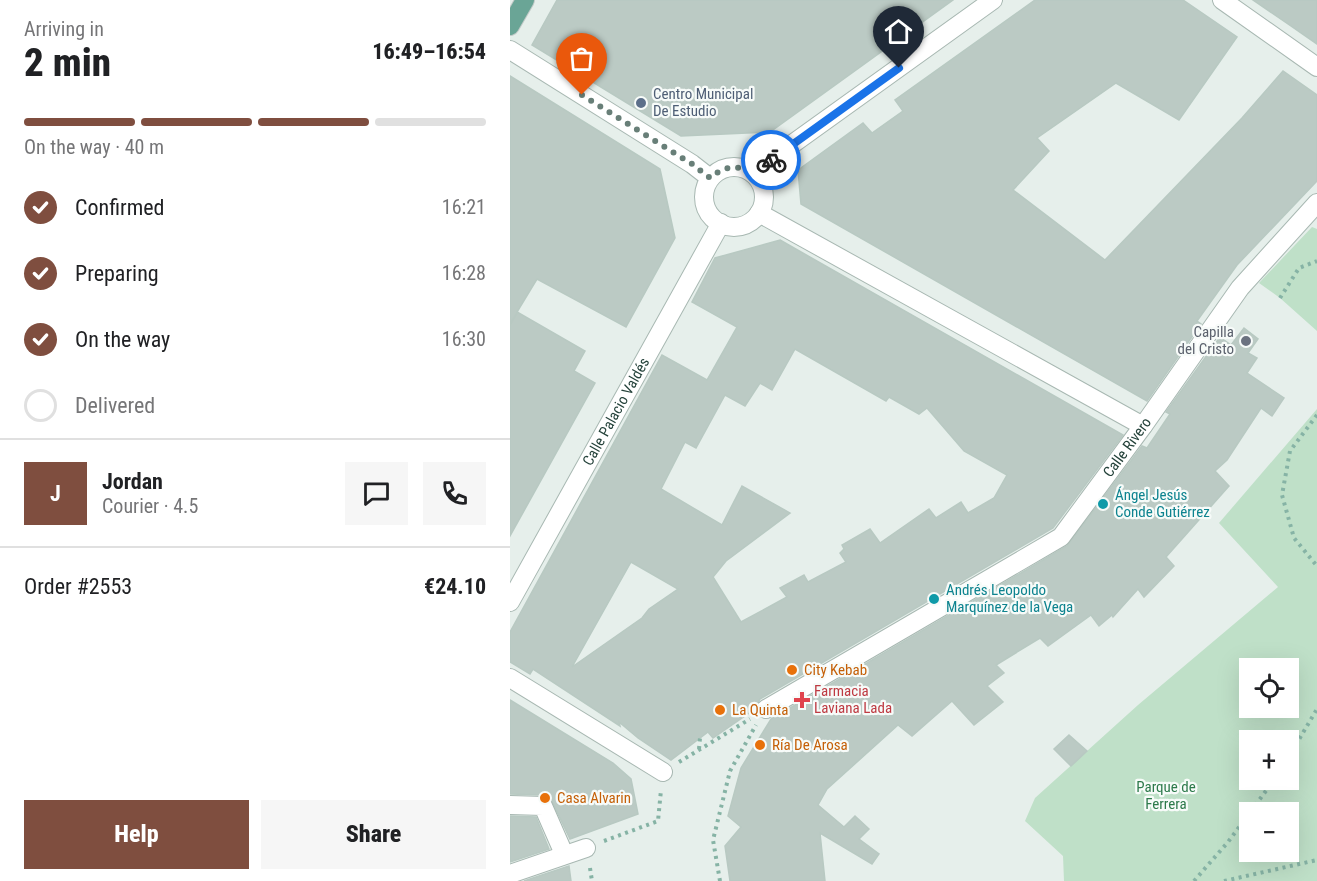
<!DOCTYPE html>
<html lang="en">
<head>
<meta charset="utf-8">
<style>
  :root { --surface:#fff; --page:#f6f6f6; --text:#202124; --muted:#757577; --line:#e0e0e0; --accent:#7f4e3f }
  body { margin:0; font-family:"Roboto Condensed",sans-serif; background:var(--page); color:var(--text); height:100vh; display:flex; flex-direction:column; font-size:22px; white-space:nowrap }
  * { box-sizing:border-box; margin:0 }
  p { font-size:20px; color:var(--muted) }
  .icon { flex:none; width:33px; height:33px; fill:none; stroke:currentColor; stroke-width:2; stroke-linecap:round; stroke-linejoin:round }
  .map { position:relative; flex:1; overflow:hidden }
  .details { display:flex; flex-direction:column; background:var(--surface); width:510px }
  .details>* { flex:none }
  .buttons { position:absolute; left:729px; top:658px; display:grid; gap:12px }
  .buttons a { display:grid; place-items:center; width:60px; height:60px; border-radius:0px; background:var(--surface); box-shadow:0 6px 24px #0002; font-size:30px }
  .pin { position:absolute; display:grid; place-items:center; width:51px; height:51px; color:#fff; margin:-62px -26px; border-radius:50% 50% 50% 0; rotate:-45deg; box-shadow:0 0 6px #0007 }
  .pin .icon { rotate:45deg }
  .courier { position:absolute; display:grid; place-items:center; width:60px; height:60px; margin:-30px; border:4px solid #1a73e8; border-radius:50%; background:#fff; color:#222; box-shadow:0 2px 8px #0007 }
  .summary em { font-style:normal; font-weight:800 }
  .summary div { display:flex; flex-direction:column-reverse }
  .summary { display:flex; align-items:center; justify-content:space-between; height:102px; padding:0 24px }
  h1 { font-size:39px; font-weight:800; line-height:45px }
  .bar { display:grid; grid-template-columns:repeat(4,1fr); gap:9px 6px; align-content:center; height:72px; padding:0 24px }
  .bar i { height:8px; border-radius:4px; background:var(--line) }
  .bar .selected { background:var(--accent) }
  .bar p { grid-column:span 4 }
  .line { display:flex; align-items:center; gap:15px; padding:0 24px; border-top:2px solid var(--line) }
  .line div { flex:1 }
  .round { display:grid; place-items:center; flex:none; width:63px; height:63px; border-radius:0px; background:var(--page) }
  ol { padding:0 24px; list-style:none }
  li { display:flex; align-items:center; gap:18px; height:66px }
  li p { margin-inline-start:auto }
  li .icon { padding:6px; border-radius:50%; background:var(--accent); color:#fff; stroke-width:4 }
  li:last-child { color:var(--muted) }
  li i { width:33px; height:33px; border:3px solid var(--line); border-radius:50% }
  .button { display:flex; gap:12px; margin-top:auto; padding:12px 24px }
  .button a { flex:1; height:69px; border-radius:0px; background:var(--accent); color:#fff; font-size:24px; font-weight:800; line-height:69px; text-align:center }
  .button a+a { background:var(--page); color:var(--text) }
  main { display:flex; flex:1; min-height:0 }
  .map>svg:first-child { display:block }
</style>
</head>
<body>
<main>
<section class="details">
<div class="summary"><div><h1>2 min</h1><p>Arriving in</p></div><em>16:49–16:54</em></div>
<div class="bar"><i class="selected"></i><i class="selected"></i><i class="selected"></i><i></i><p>On the way · 40 m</p></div>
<ol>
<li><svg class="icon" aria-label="check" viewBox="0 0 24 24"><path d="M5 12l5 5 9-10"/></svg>Confirmed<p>16:21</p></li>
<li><svg class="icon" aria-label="check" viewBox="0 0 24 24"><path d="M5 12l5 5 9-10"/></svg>Preparing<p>16:28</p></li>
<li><svg class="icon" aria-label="check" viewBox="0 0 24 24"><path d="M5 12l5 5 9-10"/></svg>On the way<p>16:30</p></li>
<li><i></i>Delivered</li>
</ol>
<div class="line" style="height:108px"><b class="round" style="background:var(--accent);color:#fff">J</b><div><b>Jordan</b><p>Courier · 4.5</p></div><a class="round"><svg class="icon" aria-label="chat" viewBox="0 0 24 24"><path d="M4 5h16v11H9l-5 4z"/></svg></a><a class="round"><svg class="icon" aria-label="phone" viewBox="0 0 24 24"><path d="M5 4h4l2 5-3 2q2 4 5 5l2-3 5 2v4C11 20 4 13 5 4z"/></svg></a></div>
<div class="line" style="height:78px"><div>Order #2553</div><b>€24.10</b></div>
<div class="button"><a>Help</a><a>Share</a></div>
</section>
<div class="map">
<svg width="807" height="881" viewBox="0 0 807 881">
  <rect width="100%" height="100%" fill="#e6efeb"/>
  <!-- green -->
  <g fill="#bfe0c8" fill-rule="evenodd">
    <polygon points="802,227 807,229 807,331 770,298 749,283"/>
    <path d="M807,409V881H554L553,856L515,821L525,798L628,705L768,587L709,523ZM740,669H778V708H740ZM740,741H778V780H740ZM740,813H778V852H740Z"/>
  </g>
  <!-- building -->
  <g fill="#bbcac4" stroke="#b8c9c2" stroke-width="1.5" fill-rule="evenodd">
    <polygon points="47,0 443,0 260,132 171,136 22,45"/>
    <polygon points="525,0 673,0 727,37 669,120 606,83 527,138 539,151 503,190 595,260 732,118 773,71 807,95 807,181 727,265 687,321 691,324 637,401 291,204 288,170 353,123 362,133 393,111 385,100"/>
    <polygon points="743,0 807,0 807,44 778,24"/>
    <polygon points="0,76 150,169 165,238 116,327 27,279 7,312 75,351 64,371 85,383 0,536 0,325 7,313 0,324"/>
    <path d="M270,240L613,435L543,528L250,699L245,709L203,738L198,732L161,760L128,738L109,722L110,726L23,669L20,674L0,662V632L152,355L197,380L227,327L182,302L205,258ZM285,349L376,401L379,397L409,414L417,408L454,451L497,475L484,498L458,513L451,502L426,518L419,509L370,543L360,529L332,545L334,549L330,553L336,562L298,582L294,575L270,588L277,597L231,622L203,577L216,561L280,513L232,486L212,525L151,489L175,442L186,448L215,395L235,406L250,383L262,390ZM121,562L168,589L139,609L132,618L62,667Z"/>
    <polygon points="734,328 748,339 738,353 747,358 737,373 774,398 762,416 751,408 717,460 705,471 719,486 656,557 664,566 634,597 628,589 603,617 602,615 589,626 581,615 538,646 530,638 486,665 494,673 477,686 493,702 464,725 442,701 402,736 388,725 317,789 308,805 334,827 345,816 359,829 349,839 369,854 362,864 310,833 315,881 220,881 215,846 231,827 218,816 231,768 261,719 557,546 632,446 637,448 660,414 656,412 710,337 721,345"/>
    <polygon points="0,700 103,763 121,779 128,814 60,839 40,797 33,795 0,794"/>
    <polygon points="559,735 577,751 561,766 544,749"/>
    <polygon points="0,816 26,817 39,849 0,862"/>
    <polygon points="59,866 61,881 14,881"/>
  </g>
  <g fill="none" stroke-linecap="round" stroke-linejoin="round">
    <!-- street casing -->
    <g stroke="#a8b8b2" stroke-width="20">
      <g id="street">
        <polyline points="712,0 807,67"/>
        <polyline points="0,50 182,164 200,178"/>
        <circle cx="224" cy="197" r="30"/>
        <polyline points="242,173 483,0"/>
        <polyline points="249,213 633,426"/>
        <path id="s1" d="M0,602L211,223"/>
        <polyline points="0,678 153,772"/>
        <path id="s2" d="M256,709L551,537L633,426L730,288L807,203"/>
        <polyline points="0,805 33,806 54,854"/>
        <polyline points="0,874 76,848"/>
      </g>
    </g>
    <!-- primary casing -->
    <g stroke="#c2cac8" stroke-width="20">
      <polyline id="primary" points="0,26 15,0"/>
    </g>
    <!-- path -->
    <g stroke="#86b3a5" stroke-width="4" stroke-dasharray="3 4.5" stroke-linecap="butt">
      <polyline points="770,298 789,268 807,261"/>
      <polyline points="807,415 780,451 772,495 784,538 807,566"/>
      <polyline points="189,749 190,738"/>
      <polyline points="778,758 807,709"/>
      <polyline points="169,762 240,719"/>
      <polyline points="94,841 148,821 151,790"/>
      <polyline points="80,868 82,881"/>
      <polyline points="210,881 203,840 220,771 246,725"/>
      <polyline points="684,881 718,842 764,780"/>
      <polyline points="714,881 807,860"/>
    </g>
    <!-- street -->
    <use href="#street" stroke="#fff" stroke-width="18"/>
    <!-- primary -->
    <use href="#primary" stroke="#6aa596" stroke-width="18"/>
  </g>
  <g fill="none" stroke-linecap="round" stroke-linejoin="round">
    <!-- done -->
    <path stroke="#687f78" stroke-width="6" stroke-dasharray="0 10.8" d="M72,95L182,164L200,178C214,166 226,164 242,173L261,160"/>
    <!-- route -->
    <polyline stroke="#1a73e8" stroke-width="8" points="261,160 389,68"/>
  </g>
  <!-- markers -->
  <circle fill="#5c6f8a" stroke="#f7fbf9" stroke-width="2" cx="131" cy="103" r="6"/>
  <circle fill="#6b7280" stroke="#f7fbf9" stroke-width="2" cx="736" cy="341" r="6"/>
  <g fill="#0f9aa8" stroke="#f7fbf9" stroke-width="2">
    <circle cx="593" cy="504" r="6"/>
    <circle cx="424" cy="599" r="6"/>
  </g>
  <g fill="#e8710a" stroke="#f7fbf9" stroke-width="2">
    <circle cx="282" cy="670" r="6"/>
    <circle cx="210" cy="710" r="6"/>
    <circle cx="250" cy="745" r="6"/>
    <circle cx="35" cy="798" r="6"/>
  </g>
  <path fill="#e0444e" stroke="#f7fbf9" stroke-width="2" d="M289 691h6v6h6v6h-6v6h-6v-6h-6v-6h6z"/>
  <g text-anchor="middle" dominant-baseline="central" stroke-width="4.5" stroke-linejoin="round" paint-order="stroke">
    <!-- service labels -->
    <g font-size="15" fill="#4e5e75" stroke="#f7fbf9" text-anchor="start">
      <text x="143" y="94">Centro Municipal<tspan x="143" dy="17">De Estudio</tspan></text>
    </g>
    <!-- worship labels -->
    <g font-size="15" fill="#5b616d" stroke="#f7fbf9" text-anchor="end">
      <text x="724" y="332">Capilla<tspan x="724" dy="17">del Cristo</tspan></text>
    </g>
    <!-- street labels -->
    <g font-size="15" fill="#24423a" stroke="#f7fbf9">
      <text stroke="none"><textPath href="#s1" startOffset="218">Calle Palacio Valdés</textPath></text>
      <text stroke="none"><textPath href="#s2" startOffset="453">Calle Rivero</textPath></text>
    </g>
    <!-- culture labels -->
    <g font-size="15" fill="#0d838f" stroke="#f7fbf9" text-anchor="start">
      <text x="605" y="495">Ángel Jesús<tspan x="605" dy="17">Conde Gutiérrez</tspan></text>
      <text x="436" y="590">Andrés Leopoldo<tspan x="436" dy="17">Marquínez de la Vega</tspan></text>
    </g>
    <!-- food labels -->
    <g font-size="15" fill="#c56008" stroke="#f7fbf9" text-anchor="start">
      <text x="294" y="670">City Kebab</text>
      <text x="222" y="710">La Quinta</text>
      <text x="262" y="745">Ría De Arosa</text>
      <text x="47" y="798">Casa Alvarin</text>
    </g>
    <!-- health labels -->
    <g font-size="15" fill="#be3a42" stroke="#f7fbf9" text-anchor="start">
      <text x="304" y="691">Farmacia<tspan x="304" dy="17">Laviana Lada</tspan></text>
    </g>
    <!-- park labels -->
    <g font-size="15" fill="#2d7a4b" stroke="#f7fbf9">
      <text x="656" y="787">Parque de<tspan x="656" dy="17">Ferrera</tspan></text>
    </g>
  </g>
</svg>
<div class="buttons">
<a><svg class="icon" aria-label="locate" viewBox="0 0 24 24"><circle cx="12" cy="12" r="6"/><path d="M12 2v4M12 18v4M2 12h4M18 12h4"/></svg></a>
<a>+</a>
<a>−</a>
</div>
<div class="pin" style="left:72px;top:95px;background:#ea580c"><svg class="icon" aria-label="bag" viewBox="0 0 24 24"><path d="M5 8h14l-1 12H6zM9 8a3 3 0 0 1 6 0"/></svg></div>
<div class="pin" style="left:389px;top:68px;background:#1f2937"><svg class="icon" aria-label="home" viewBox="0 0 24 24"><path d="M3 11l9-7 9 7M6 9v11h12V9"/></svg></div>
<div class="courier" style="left:261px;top:160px"><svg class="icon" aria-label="bike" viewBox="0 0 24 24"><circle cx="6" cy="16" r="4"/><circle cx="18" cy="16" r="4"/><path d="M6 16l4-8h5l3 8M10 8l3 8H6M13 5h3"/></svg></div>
</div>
</main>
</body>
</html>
